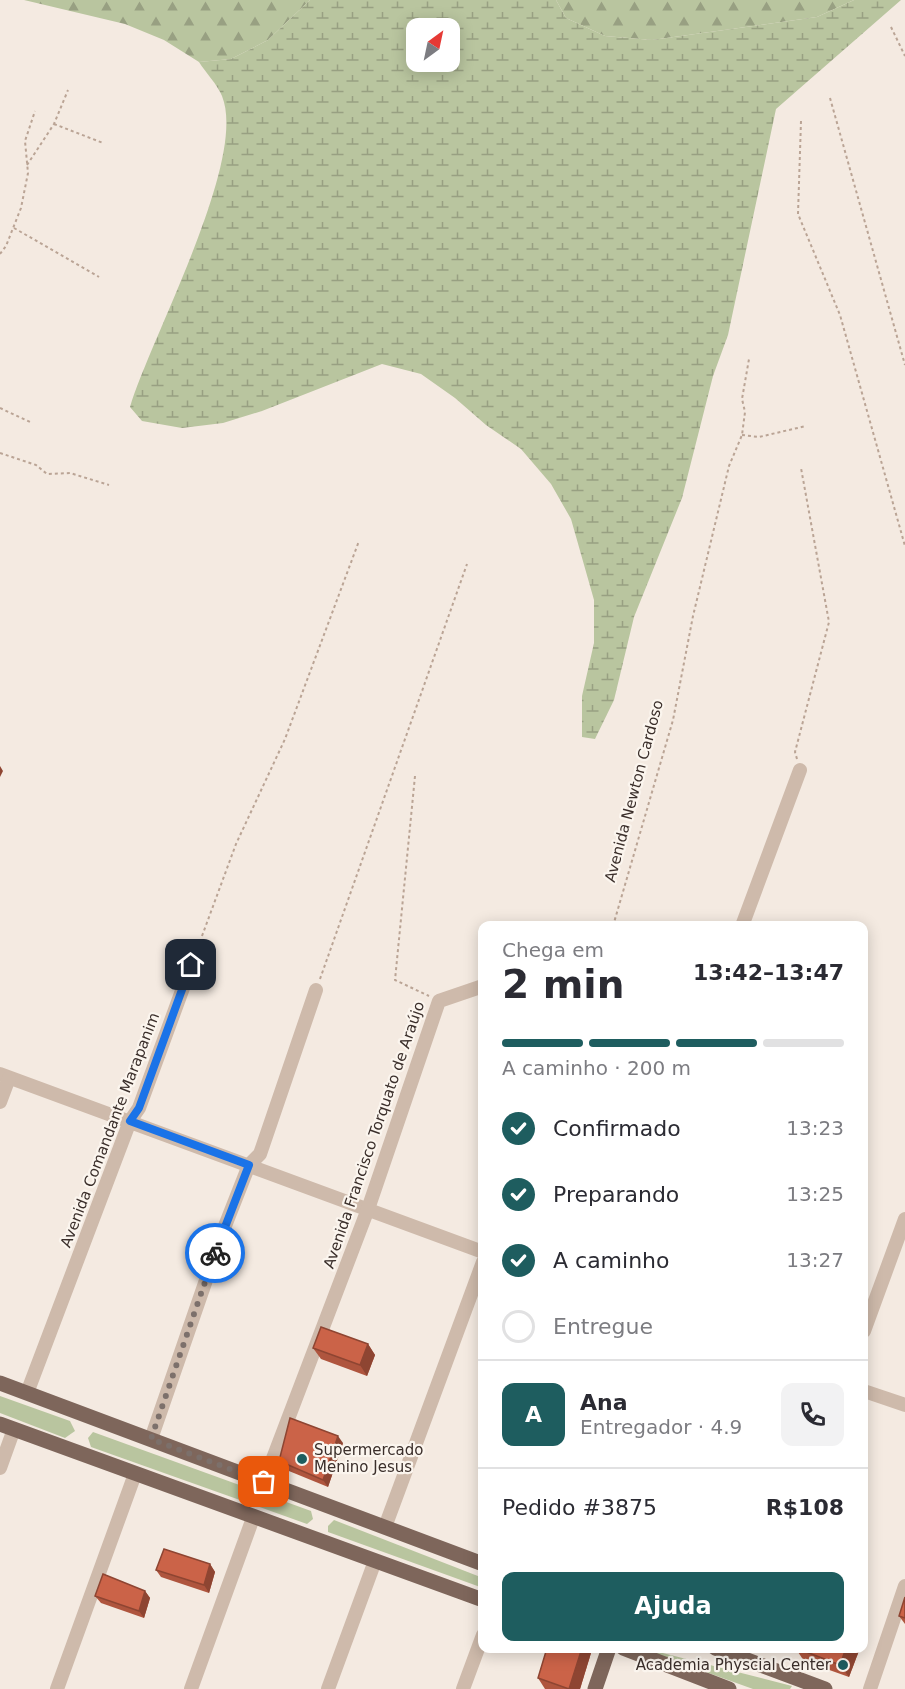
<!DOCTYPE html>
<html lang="pt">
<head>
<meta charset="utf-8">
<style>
  :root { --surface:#fff; --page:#f2f2f3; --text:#2b2b33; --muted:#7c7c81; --line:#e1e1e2; --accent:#1e5d5f }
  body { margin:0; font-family:"DejaVu Sans",sans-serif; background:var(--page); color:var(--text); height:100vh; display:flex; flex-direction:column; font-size:22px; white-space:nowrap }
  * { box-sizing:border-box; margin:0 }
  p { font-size:20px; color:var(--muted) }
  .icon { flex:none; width:33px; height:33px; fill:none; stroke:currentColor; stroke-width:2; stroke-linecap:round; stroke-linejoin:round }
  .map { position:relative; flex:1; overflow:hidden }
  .details { position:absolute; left:478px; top:921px; width:390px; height:732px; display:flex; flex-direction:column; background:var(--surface); border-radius:12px; box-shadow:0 3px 15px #0003 }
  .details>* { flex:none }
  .needle { width:39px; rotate:33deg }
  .fabs { position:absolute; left:406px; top:18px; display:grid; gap:12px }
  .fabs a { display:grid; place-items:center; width:54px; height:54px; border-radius:12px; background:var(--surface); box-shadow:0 3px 15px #0003; font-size:30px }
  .pin { position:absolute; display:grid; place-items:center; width:51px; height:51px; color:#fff; margin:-26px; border-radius:12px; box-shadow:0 3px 9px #0006 }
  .courier { position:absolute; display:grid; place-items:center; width:60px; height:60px; margin:-30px; border:4px solid #1a73e8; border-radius:50%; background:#fff; color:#222; box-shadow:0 2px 8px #0007 }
  .head em { font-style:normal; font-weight:800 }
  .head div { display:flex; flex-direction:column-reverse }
  .head { display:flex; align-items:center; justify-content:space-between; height:102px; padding:0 24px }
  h1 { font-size:39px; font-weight:800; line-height:45px }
  .bar { display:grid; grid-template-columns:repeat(4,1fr); gap:9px 6px; align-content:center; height:72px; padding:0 24px }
  .bar i { height:8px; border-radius:4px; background:var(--line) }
  .bar .on { background:var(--accent) }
  .bar p { grid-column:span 4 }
  .line { display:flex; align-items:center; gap:15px; padding:0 24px; border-top:2px solid var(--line) }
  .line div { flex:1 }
  .round { display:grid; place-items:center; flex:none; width:63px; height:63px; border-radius:12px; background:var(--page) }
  ol { padding:0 24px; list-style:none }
  li { display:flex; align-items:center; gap:18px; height:66px }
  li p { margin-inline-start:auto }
  li .icon { padding:6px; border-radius:50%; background:var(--accent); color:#fff; stroke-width:4 }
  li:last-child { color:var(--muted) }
  li i { width:33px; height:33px; border:3px solid var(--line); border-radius:50% }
  .action { display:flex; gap:12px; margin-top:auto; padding:12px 24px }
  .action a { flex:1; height:69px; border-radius:12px; background:var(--accent); color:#fff; font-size:24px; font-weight:800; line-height:69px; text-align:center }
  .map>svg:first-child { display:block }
</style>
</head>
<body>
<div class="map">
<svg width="905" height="1689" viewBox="0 0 905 1689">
  <defs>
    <pattern id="forest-firs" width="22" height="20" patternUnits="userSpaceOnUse" patternTransform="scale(1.5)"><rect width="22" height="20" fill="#b9c59f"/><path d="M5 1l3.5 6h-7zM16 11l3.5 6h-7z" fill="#98a082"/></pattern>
    <pattern id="wetland-marsh" width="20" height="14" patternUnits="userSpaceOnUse" patternTransform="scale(1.5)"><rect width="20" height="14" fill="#b9c59f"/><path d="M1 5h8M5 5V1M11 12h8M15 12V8" fill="none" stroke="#98a082"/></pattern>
  </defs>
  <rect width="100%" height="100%" fill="#f4eae1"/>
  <!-- grass -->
  <g fill="#b9c59f">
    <polygon points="0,1396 70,1421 75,1431 65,1438 0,1413"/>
    <polygon points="93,1432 311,1511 313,1519 307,1524 91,1447 88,1438"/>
    <polygon points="334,1520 483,1578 483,1588 328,1532 328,1526"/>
    <polygon points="642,1649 647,1649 792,1686 790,1689 753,1689"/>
  </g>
  <!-- forest -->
  <g fill="url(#forest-firs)">
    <polygon points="24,0 310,0 268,40 231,59 199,62 164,40 125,24"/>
    <polygon points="556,0 854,0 817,17 652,40 605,36 566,18"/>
  </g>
  <!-- wetland -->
  <path fill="url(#wetland-marsh)" fill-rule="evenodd" d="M310,0H556L566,18L605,36L652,40L817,17L854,0H901L776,109L728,335L713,376L682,498L634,617L614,700L595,739L582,737V696L594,643V600L571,519L551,484L521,449L486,425L455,398L421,374L382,364L262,411L223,423L182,428L142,421L130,407C151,337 248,160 222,96C217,84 206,73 199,62L231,59L268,40ZM417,28H450V62H417Z"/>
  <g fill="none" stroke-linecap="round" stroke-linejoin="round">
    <!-- path -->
    <g stroke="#baa495" stroke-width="2" stroke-dasharray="3 3" stroke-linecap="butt">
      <polyline points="891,27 905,56"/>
      <polyline points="830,98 905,365"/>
      <polyline points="801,121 798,214 840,315 905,546"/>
      <polyline points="54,124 103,143"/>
      <polyline points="27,165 54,124 68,90"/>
      <polyline points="14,228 99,277"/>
      <polyline points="0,254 6,246 21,208 28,173 25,141 35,111"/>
      <polyline points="0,408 30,422"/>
      <polyline points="742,435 759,437 806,426"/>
      <polyline points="0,453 36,465 47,474 70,473 109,485"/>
      <polyline points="797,759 795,752 829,622 801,468"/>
      <polyline points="415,776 395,980 429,996"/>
      <polyline points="613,926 673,720 693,616 729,466 742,435 745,412 742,399 749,359"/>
      <polyline points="202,936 236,844 285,739 359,541"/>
      <polyline points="320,979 467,564"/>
    </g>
    <!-- minor -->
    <g stroke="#cebaab" stroke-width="14">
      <polyline points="742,926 800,770"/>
      <polyline points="0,1074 483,1252"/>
      <polyline points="0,1102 9,1078"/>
      <polyline points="864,1331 905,1219"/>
      <polyline points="864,1391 905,1405"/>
      <polyline points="27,1393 130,1121 139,1108 198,947"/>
      <polyline points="151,1439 223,1231 249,1165 260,1154 316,990"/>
      <polyline points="0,1468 14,1429"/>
      <polyline points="264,1482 368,1209 439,1001 483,986"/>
      <polyline points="385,1527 483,1262"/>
      <polyline points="57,1689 135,1474"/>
      <polyline points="191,1689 253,1518"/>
      <polyline points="328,1689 375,1561"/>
      <polyline points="463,1689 483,1635"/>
      <polyline points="870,1689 905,1586"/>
    </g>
    <!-- major -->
    <g stroke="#7e665b" stroke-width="15">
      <polyline points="0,1383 483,1564"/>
      <polyline points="0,1424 483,1600"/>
      <polyline points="623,1648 729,1689"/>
      <polyline points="715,1648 825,1689"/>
      <polyline points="595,1689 609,1648"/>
    </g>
  </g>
  <!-- wall -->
  <g fill="#af553e">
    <polygon points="368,1344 375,1355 367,1376 321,1359 313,1348"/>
    <polygon points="343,1443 328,1487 284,1469 279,1461"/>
    <polygon points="210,1564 215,1572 209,1593 161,1577 156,1570"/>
    <polygon points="145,1591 150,1598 144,1618 101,1603 95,1596"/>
    <polygon points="905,1597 905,1624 899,1616"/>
    <polygon points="860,1648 849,1677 804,1661 796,1649"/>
    <polygon points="591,1653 580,1689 545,1689 538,1678"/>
  </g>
  <!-- shaded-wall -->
  <g fill="#8e4532">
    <polygon points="0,766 3,771 0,777"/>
    <polygon points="368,1344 375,1355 367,1376 360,1365"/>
    <polygon points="338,1436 343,1443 328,1487 323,1480"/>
    <polygon points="210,1564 215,1572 209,1593 204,1585"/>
    <polygon points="145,1591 150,1598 144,1618 139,1611"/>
    <polygon points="582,1648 588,1648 591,1653 580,1689 569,1689"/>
    <polygon points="846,1648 860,1648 849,1677 840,1665"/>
  </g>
  <!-- building -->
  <g fill="#cb6348" stroke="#8e4532" stroke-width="1.5">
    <polygon points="321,1327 368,1344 360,1365 313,1348"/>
    <polygon points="290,1418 338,1436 323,1480 279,1461"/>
    <polygon points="164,1549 210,1564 204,1585 156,1570"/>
    <polygon points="103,1574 145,1591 139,1611 95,1596"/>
    <polygon points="905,1597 905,1618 899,1616"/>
    <polygon points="547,1648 582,1648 569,1689 538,1678"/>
    <polygon points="796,1648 846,1648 840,1665"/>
  </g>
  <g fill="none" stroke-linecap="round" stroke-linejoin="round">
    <!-- done -->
    <polyline stroke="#7c706b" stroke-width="6" stroke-dasharray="0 10.8" points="215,1253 151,1439 264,1482"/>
    <!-- route -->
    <polyline stroke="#1a73e8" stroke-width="8" points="191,965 139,1108 130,1121 249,1165 215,1253"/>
  </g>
  <!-- markers -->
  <g fill="#1e5d5f" stroke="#fbf5ee" stroke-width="2">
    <circle cx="302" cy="1459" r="6"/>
    <circle cx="843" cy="1665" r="6"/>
  </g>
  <g text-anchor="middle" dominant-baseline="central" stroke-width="4.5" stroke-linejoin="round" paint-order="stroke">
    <!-- street labels -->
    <g font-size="15" fill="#3b2f2b" stroke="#fbf5ee">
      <text transform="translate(634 791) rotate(-75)">Avenida Newton Cardoso</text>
      <text transform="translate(110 1130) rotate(-69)">Avenida Comandante Marapanim</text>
      <text transform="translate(374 1135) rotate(-71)">Avenida Francisco Torquato de Araújo</text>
    </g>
    <!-- poi labels -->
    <g font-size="15" fill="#3b2f2b" stroke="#fbf5ee" text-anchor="start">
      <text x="314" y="1450">Supermercado<tspan x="314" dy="17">Menino Jesus</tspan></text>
      <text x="831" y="1665" text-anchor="end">Academia Physcial Center</text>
    </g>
  </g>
</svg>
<div class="fabs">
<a><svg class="needle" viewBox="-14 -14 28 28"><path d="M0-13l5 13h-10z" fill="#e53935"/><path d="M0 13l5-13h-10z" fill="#7c7c81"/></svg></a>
</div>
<div class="pin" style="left:264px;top:1482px;background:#ea580c"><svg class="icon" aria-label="bag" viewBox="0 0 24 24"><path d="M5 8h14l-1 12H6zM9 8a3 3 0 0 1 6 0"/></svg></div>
<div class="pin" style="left:191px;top:965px;background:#1f2937"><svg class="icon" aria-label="home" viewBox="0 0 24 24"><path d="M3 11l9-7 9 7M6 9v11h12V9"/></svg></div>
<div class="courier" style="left:215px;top:1253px"><svg class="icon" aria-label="bike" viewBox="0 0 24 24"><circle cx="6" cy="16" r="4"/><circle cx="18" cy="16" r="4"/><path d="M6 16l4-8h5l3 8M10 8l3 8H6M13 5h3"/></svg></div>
<section class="details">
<div class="head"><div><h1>2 min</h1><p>Chega em</p></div><em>13:42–13:47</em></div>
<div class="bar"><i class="on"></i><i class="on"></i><i class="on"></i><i></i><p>A caminho · 200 m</p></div>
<ol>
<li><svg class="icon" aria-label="check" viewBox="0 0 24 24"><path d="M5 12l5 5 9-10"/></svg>Confirmado<p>13:23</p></li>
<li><svg class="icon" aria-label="check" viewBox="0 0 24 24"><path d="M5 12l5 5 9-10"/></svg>Preparando<p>13:25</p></li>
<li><svg class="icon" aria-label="check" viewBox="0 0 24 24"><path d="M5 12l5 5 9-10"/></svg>A caminho<p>13:27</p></li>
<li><i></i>Entregue</li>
</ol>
<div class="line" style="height:108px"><b class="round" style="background:var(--accent);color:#fff">A</b><div><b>Ana</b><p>Entregador · 4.9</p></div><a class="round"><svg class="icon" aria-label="phone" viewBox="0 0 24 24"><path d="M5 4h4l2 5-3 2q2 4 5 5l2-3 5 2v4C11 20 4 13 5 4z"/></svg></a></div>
<div class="line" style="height:78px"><div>Pedido #3875</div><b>R$108</b></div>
<div class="action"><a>Ajuda</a></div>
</section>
</div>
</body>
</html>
